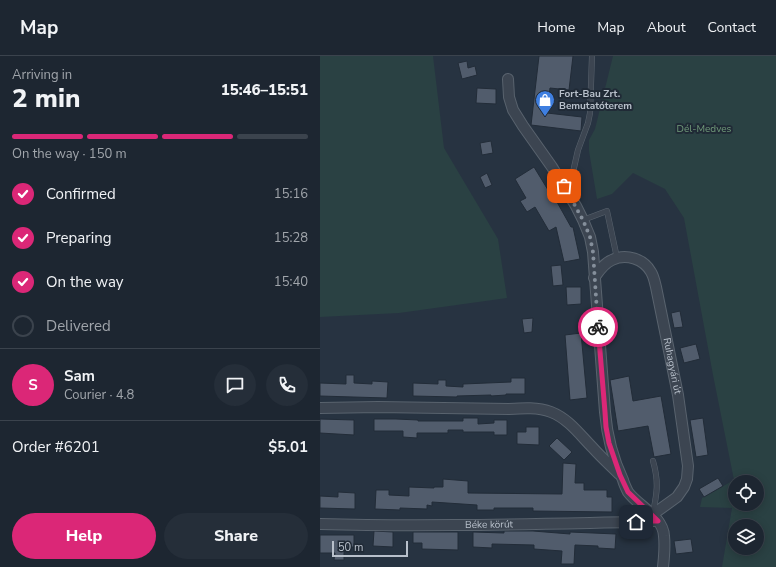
<!DOCTYPE html>
<html lang="en">
<head>
<meta charset="utf-8">
<style>
  :root { --surface:#1d2631; --page:#252e39; --text:#f1f3f6; --muted:#a0a5ab; --line:#3b434d; --accent:#db2777 }
  body { margin:0; font-family:"Nunito Sans",sans-serif; background:var(--page); color:var(--text); height:100vh; display:flex; flex-direction:column; font-size:15px; white-space:nowrap }
  * { box-sizing:border-box; margin:0 }
  p { font-size:13px; color:var(--muted) }
  .icon { flex:none; width:22px; height:22px; fill:none; stroke:currentColor; stroke-width:2; stroke-linecap:round; stroke-linejoin:round }
  .map { position:relative; flex:1; overflow:hidden }
  .panel { display:flex; flex-direction:column; background:var(--surface); width:320px }
  .panel>* { flex:none }
  .controls { position:absolute; left:408px; top:419px; display:grid; gap:8px }
  .controls a { display:grid; place-items:center; width:36px; height:36px; border-radius:50%; background:var(--surface); box-shadow:0 2px 10px #0003,0 0 0 1px var(--line); font-size:20px }
  .scale { position:absolute; left:12px; bottom:10px; width:76px; box-sizing:border-box; padding-left:4px; border:2px solid #b8c0cb; border-top:0; font-size:11px; line-height:14px; white-space:nowrap; color:#b8c0cb; -webkit-text-stroke:3px #202a36; paint-order:stroke }
  .pin { position:absolute; display:grid; place-items:center; width:34px; height:34px; color:#fff; margin:-17px; border-radius:8px; box-shadow:0 2px 6px #0006 }
  .courier { position:absolute; display:grid; place-items:center; width:40px; height:40px; margin:-20px; border:3px solid #db2777; border-radius:50%; background:#fff; color:#222; box-shadow:0 1px 5px #0007 }
  .headline em { font-style:normal; font-weight:800 }
  .headline div { display:flex; flex-direction:column-reverse }
  .headline { display:flex; align-items:center; justify-content:space-between; height:68px; padding:0 12px }
  h1 { font-size:26px; font-weight:800; line-height:30px }
  .bar { display:grid; grid-template-columns:repeat(4,1fr); gap:6px 4px; align-content:center; height:48px; padding:0 12px }
  .bar i { height:5px; border-radius:3px; background:var(--line) }
  .bar .on { background:var(--accent) }
  .bar p { grid-column:span 4 }
  .line { display:flex; align-items:center; gap:10px; padding:0 12px; border-top:1px solid var(--line) }
  .line div { flex:1 }
  .round { display:grid; place-items:center; flex:none; width:42px; height:42px; border-radius:21px; background:var(--page) }
  ol { padding:0 12px; list-style:none }
  li { display:flex; align-items:center; gap:12px; height:44px }
  li p { margin-inline-start:auto }
  li .icon { padding:4px; border-radius:50%; background:var(--accent); color:#fff; stroke-width:4 }
  li:last-child { color:var(--muted) }
  li i { width:22px; height:22px; border:2px solid var(--line); border-radius:50% }
  .cta { display:flex; gap:8px; margin-top:auto; padding:8px 12px }
  .cta a { flex:1; height:46px; border-radius:24px; background:var(--accent); color:#fff; font-size:16px; font-weight:800; line-height:46px; text-align:center }
  .cta a+a { background:var(--page); color:var(--text) }
  header { display:flex; align-items:center; gap:24px; box-sizing:border-box; height:56px; padding:0 20px; background:var(--surface); border-bottom:1px solid var(--line) }
  header strong { font-size:19px }
  nav { display:flex; gap:22px; margin-inline-start:auto; font-size:14px }
  main { display:flex; flex:1; min-height:0 }
  .map>svg:first-child { display:block }
</style>
</head>
<body>
<header>
<strong>Map</strong>
<nav><a>Home</a><a>Map</a><a>About</a><a>Contact</a></nav>
</header>
<main>
<section class="panel">
<div class="headline"><div><h1>2 min</h1><p>Arriving in</p></div><em>15:46–15:51</em></div>
<div class="bar"><i class="on"></i><i class="on"></i><i class="on"></i><i></i><p>On the way · 150 m</p></div>
<ol>
<li><svg class="icon" aria-label="check" viewBox="0 0 24 24"><path d="M5 12l5 5 9-10"/></svg>Confirmed<p>15:16</p></li>
<li><svg class="icon" aria-label="check" viewBox="0 0 24 24"><path d="M5 12l5 5 9-10"/></svg>Preparing<p>15:28</p></li>
<li><svg class="icon" aria-label="check" viewBox="0 0 24 24"><path d="M5 12l5 5 9-10"/></svg>On the way<p>15:40</p></li>
<li><i></i>Delivered</li>
</ol>
<div class="line" style="height:72px"><b class="round" style="background:var(--accent);color:#fff">S</b><div><b>Sam</b><p>Courier · 4.8</p></div><a class="round"><svg class="icon" aria-label="chat" viewBox="0 0 24 24"><path d="M4 5h16v11H9l-5 4z"/></svg></a><a class="round"><svg class="icon" aria-label="phone" viewBox="0 0 24 24"><path d="M5 4h4l2 5-3 2q2 4 5 5l2-3 5 2v4C11 20 4 13 5 4z"/></svg></a></div>
<div class="line" style="height:52px"><div>Order #6201</div><b>$5.01</b></div>
<div class="cta"><a>Help</a><a>Share</a></div>
</section>
<div class="map">
<svg width="456" height="511" viewBox="0 0 456 511">
  <rect width="100%" height="100%" fill="#273341"/>
  <!-- green -->
  <g fill="#2a4143" fill-rule="evenodd">
    <polygon points="0,0 113,0 124,92 178,183 187,242 79,257 0,261"/>
    <path d="M293,0H456V511H402L412,452L380,451L382,442L384,441L414,424L393,319L364,162L345,133L313,117L292,138L277,143L269,95V84L275,73ZM415,426H437V448H415ZM415,470H437V492H415Z"/>
  </g>
  <!-- building -->
  <g fill="#515c6c" stroke="#222c38">
    <polygon points="219,0 253,0 249,34 230,32 227,57 262,61 261,75 211,69"/>
    <polygon points="147,5 148,12 155,10 157,19 142,23 138,7"/>
    <polygon points="157,32 176,33 176,48 156,47"/>
    <polygon points="171,85 173,97 162,99 160,87"/>
    <polygon points="214,111 236,147 237,146 251,171 253,171 260,203 244,206 236,171 229,175 215,151 207,156 200,145 206,142 195,123"/>
    <polygon points="167,117 172,129 165,132 160,121"/>
    <polygon points="241,209 243,229 233,230 231,210"/>
    <polygon points="246,231 261,231 261,248 247,249"/>
    <polygon points="360,255 363,271 354,272 351,257"/>
    <polygon points="213,262 212,276 204,277 202,263"/>
    <polygon points="261,277 267,342 250,344 245,279"/>
    <polygon points="376,288 380,303 364,307 360,292"/>
    <polygon points="26,319 34,319 34,327 52,328 52,325 68,326 67,342 0,340 0,327 26,328"/>
    <polygon points="309,320 313,345 341,340 351,398 334,401 328,370 298,375 290,324"/>
    <polygon points="191,322 205,322 205,338 186,338 186,339 171,340 171,339 137,340 137,341 93,340 93,327 118,328 118,324 126,324 126,330 143,331 143,328 191,326"/>
    <polygon points="143,362 158,362 158,368 174,367 174,364 187,364 187,379 174,379 174,376 143,376 143,374 128,374 128,377 97,377 97,382 83,381 83,375 54,375 54,363 76,363 98,364 98,365 143,365"/>
    <polygon points="383,362 388,399 376,401 370,364"/>
    <polygon points="0,363 34,364 34,379 0,377"/>
    <polygon points="206,371 219,371 219,389 197,388 197,376 206,376"/>
    <polygon points="237,382 252,396 244,404 229,390"/>
    <polygon points="243,407 256,408 255,427 264,427 264,434 287,434 287,441 292,441 292,456 213,455 213,452 174,452 174,454 157,454 157,449 112,446 112,450 107,449 107,453 80,452 80,454 55,453 56,434 69,434 69,439 89,440 89,431 114,432 114,431 123,431 123,423 148,425 148,437 242,438"/>
    <polygon points="398,422 403,430 384,441 379,433"/>
    <polygon points="18,436 35,437 35,453 0,452 0,440 18,441"/>
    <polygon points="54,475 73,476 73,491 53,490"/>
    <polygon points="184,475 213,475 250,478 250,476 296,478 295,493 278,492 278,490 255,489 254,508 241,508 242,495 214,493 214,489 172,488 172,492 153,491 153,476 184,477"/>
    <polygon points="93,476 138,476 138,494 102,493 102,487 93,487"/>
    <polygon points="0,479 34,479 34,491 24,491 24,504 14,504 15,497 0,497"/>
    <polygon points="371,483 373,496 356,498 354,485"/>
  </g>
  <g fill="none" stroke-linecap="round" stroke-linejoin="round">
    <!-- service casing -->
    <g stroke="#59636e" stroke-width="6">
      <g id="service">
        <polyline points="246,134 251,125 258,94 268,67 270,57 272,0"/>
        <polyline points="263,164 287,155 297,202"/>
        <path d="M333,457C337,437 339,426 333,405"/>
      </g>
    </g>
    <!-- minor casing -->
    <g stroke="#59636e" stroke-width="12">
      <g id="minor">
        <path d="M188,23L189,41L193,54L203,70L232,111L256,150L263,164L270,181L273,196L285,356C287,380 293,403 303,424C304,428 306,432 308,436C318,450 343,460 344,480C345,489 344,502 343,511"/>
        <path id="s1" d="M274,222C279,215 284,207 292,204C306,197 324,203 331,216C334,221 335,227 336,231L358,339L368,410L367,423L364,431L357,441L332,459"/>
        <path d="M0,352L58,351L189,353C203,352 218,351 231,356C249,363 260,379 273,392C281,401 290,409 299,418"/>
        <path id="s2" d="M0,468C105,471 210,468 315,466L330,465H338"/>
      </g>
    </g>
    <!-- service -->
    <use href="#service" stroke="#3c4551" stroke-width="5"/>
    <!-- minor -->
    <use href="#minor" stroke="#3c4551" stroke-width="10"/>
  </g>
  <g fill="none" stroke-linecap="round" stroke-linejoin="round">
    <!-- done -->
    <polyline stroke="#858f9b" stroke-width="4" stroke-dasharray="0 7.2" points="244,130 263,164 270,181 273,196 278,271"/>
    <!-- route -->
    <polyline stroke="#db2777" stroke-width="5" points="278,271 285,356 286,371 289,387 300,419 308,436 338,465 330,465 316,466"/>
  </g>
  <!-- icons -->
  <defs>
    <g id="shop-pin" transform="scale(1)"><path d="M0 17L-7.5 6A9.5 9.5 0 1 1 7.5 6Z" fill="#3f7fe0" stroke="#202a36"/><path d="M-5-2.5h2.3a2.7 3.5 0 0 1 5.4 0H5L5.5 6h-11ZM-1.5-2.5h3a1.5 2.3 0 0 0-3 0Z" fill="#fff"/></g>
  </defs>
  <g fill-rule="evenodd">
    <use href="#shop-pin" x="225" y="44"/>
  </g>
  <g text-anchor="middle" dominant-baseline="central" stroke-width="4" stroke-linejoin="round" paint-order="stroke">
    <!-- poi labels -->
    <g font-size="10" font-weight="bold" fill="#b8c0cb" stroke="#202a36" text-anchor="start">
      <text x="239" y="38">Fort-Bau Zrt.<tspan x="239" dy="12">Bemutatóterem</tspan></text>
    </g>
    <!-- park labels -->
    <g font-size="10" fill="#719b7a" stroke="#202a36">
      <text x="384" y="73">Dél-Medves</text>
    </g>
    <!-- street labels -->
    <g font-size="10" fill="#b8c0cb" stroke="#202a36">
      <text stroke="none"><textPath href="#s1" startOffset="167">Ruhagyári út</textPath></text>
      <text stroke="none"><textPath href="#s2" startOffset="169">Béke körút</textPath></text>
    </g>
  </g>
</svg>
<div class="controls">
<a><svg class="icon" aria-label="locate" viewBox="0 0 24 24"><circle cx="12" cy="12" r="6"/><path d="M12 2v4M12 18v4M2 12h4M18 12h4"/></svg></a>
<a><svg class="icon" aria-label="layers" viewBox="0 0 24 24"><path d="M12 4l9 5-9 5-9-5zM3 14l9 5 9-5"/></svg></a>
</div>
<div class="scale">50 m</div>
<div class="pin" style="left:244px;top:130px;background:#ea580c"><svg class="icon" aria-label="bag" viewBox="0 0 24 24"><path d="M5 8h14l-1 12H6zM9 8a3 3 0 0 1 6 0"/></svg></div>
<div class="pin" style="left:316px;top:466px;background:#1f2937"><svg class="icon" aria-label="home" viewBox="0 0 24 24"><path d="M3 11l9-7 9 7M6 9v11h12V9"/></svg></div>
<div class="courier" style="left:278px;top:271px"><svg class="icon" aria-label="bike" viewBox="0 0 24 24"><circle cx="6" cy="16" r="4"/><circle cx="18" cy="16" r="4"/><path d="M6 16l4-8h5l3 8M10 8l3 8H6M13 5h3"/></svg></div>
</div>
</main>
</body>
</html>
